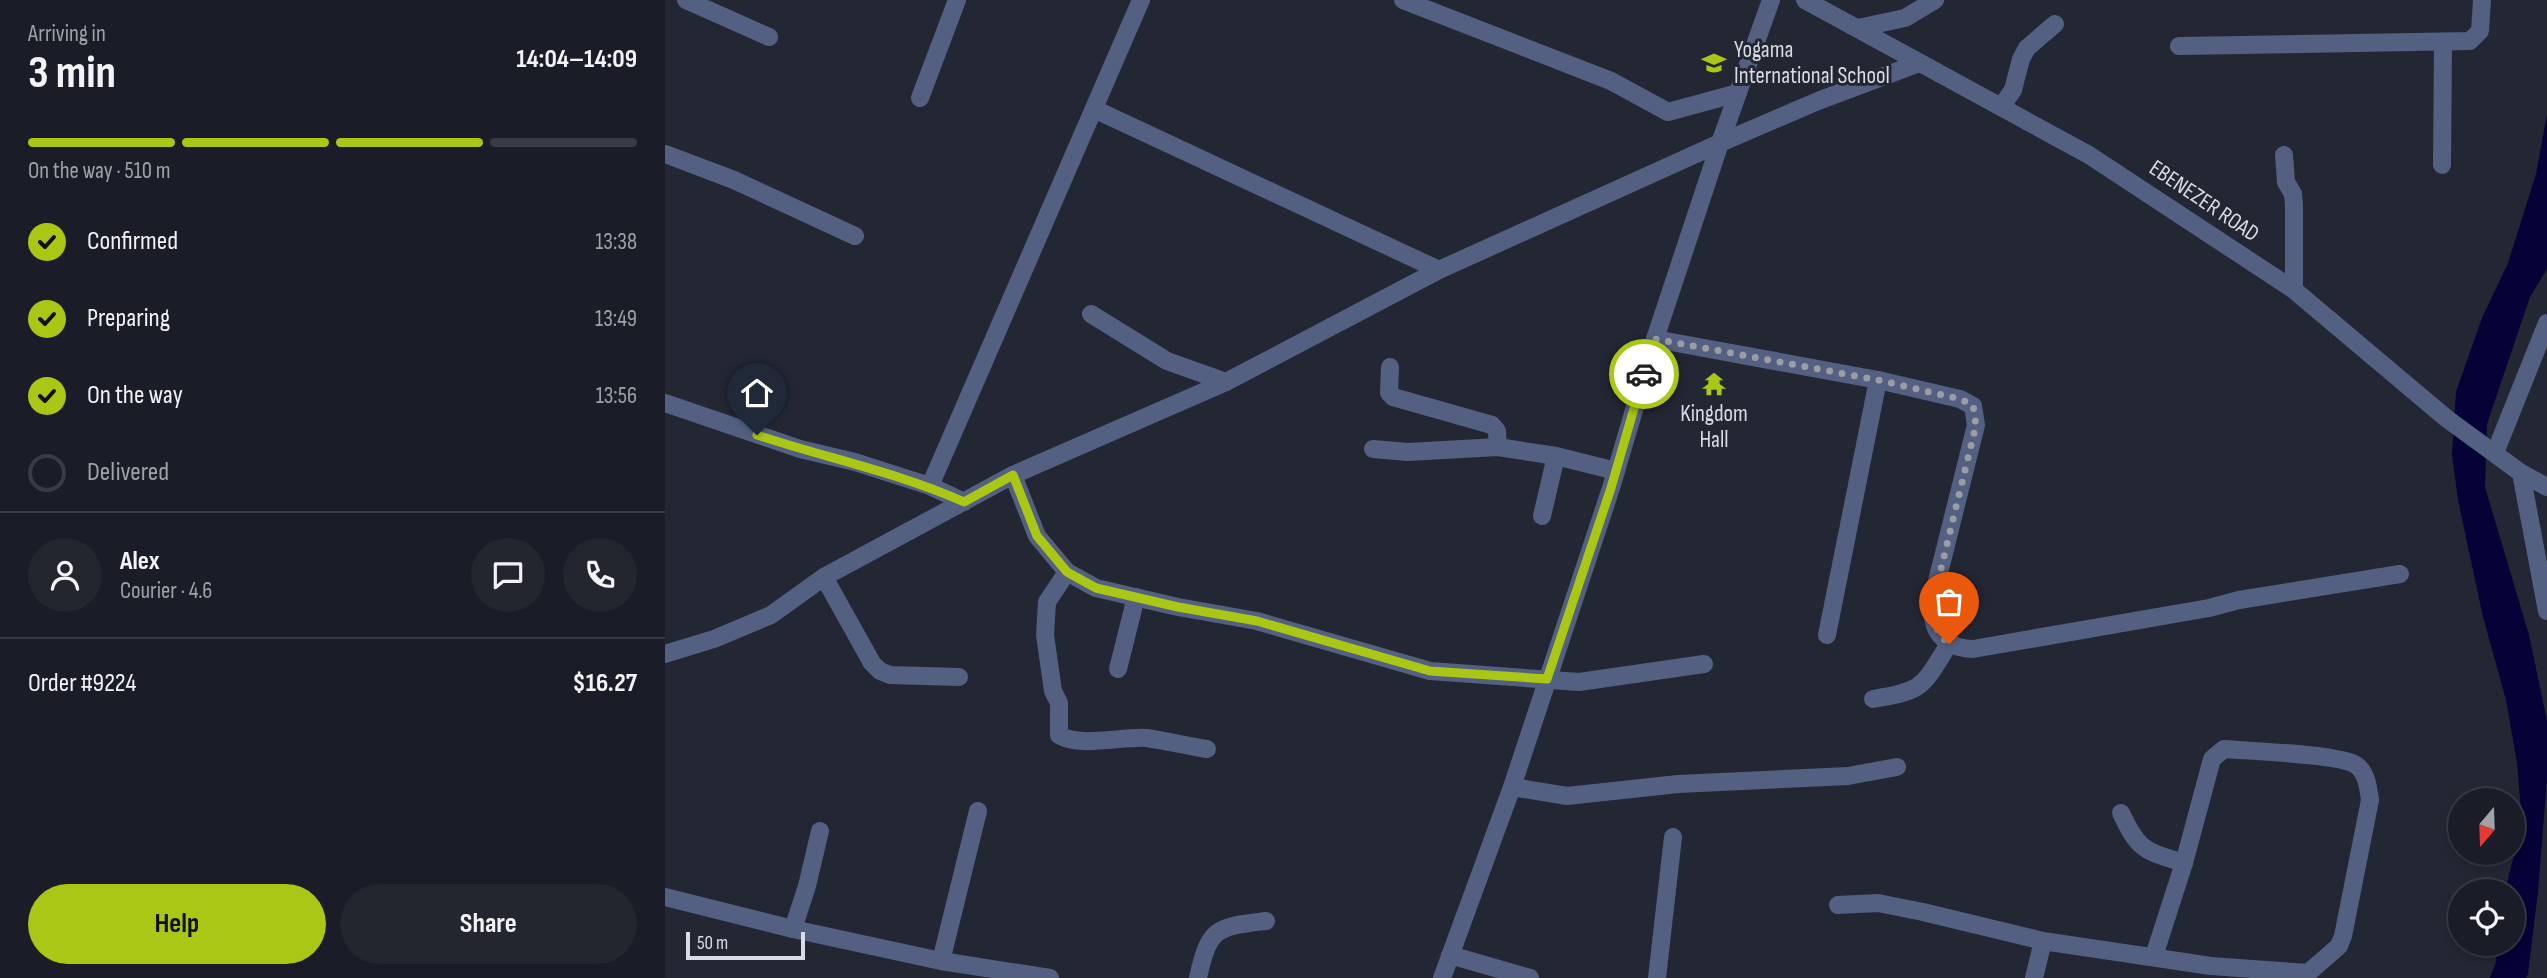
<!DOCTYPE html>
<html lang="en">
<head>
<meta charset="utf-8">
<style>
  :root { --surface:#1a1d27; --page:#23262f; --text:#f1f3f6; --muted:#9fa2a7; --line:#383b44; --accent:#abc716 }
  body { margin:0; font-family:"Sofia Sans Condensed",sans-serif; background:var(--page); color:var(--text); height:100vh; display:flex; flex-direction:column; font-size:26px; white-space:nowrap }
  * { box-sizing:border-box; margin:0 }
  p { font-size:23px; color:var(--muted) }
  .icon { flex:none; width:38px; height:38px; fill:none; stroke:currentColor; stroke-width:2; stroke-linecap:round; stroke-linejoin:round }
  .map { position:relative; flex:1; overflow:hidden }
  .panel { display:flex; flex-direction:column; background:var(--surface); width:665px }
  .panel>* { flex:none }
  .needle { width:46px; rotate:199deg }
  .tools { position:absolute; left:1783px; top:788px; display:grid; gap:14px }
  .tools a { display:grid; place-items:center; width:77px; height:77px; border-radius:50%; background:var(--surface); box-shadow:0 4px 10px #0003,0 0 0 2px var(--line); font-size:35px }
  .scale { position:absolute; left:21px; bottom:18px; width:119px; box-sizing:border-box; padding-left:7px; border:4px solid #d9dce4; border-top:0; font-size:19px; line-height:24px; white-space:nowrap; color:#d9dce4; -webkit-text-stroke:5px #232734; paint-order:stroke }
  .pin { position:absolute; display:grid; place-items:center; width:60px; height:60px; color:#fff; margin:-72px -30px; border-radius:50% 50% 50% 0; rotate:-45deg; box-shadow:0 0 7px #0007 }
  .pin .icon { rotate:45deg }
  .courier { position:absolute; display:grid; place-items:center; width:70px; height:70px; margin:-35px; border:5px solid #abc716; border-radius:50%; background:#fff; color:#222; box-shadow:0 2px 9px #0007 }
  .summary em { font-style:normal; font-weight:700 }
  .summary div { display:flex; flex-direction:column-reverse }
  .summary { display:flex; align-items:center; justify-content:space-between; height:119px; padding:0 28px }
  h1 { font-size:46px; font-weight:700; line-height:52px }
  .bar { display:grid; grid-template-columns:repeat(4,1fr); gap:10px 7px; align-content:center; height:84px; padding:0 28px }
  .bar i { height:9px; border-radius:5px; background:var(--line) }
  .bar .active { background:var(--accent) }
  .bar p { grid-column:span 4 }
  .line { display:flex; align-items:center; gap:18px; padding:0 28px; border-top:2px solid var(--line) }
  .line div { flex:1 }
  .round { display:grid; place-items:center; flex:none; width:74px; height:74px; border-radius:37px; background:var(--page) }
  ol { padding:0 28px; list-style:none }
  li { display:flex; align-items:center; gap:21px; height:77px }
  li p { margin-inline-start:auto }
  li .icon { padding:7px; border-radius:50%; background:var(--accent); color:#111; stroke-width:4 }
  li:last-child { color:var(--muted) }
  li i { width:38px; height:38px; border:4px solid var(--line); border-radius:50% }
  .cta { display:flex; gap:14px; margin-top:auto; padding:14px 28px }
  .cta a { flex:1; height:80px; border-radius:42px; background:var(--accent); color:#111; font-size:28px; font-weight:700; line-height:80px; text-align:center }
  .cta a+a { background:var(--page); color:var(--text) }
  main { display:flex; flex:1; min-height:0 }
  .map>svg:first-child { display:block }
</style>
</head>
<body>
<main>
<section class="panel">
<div class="summary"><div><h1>3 min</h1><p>Arriving in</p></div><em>14:04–14:09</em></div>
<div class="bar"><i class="active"></i><i class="active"></i><i class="active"></i><i></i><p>On the way · 510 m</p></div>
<ol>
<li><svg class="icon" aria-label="check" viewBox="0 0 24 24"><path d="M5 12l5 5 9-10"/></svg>Confirmed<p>13:38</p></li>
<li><svg class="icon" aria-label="check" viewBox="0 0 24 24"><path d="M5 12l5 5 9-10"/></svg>Preparing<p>13:49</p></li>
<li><svg class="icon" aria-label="check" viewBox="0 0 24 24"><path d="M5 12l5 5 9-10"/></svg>On the way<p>13:56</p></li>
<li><i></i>Delivered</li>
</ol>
<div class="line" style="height:126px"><a class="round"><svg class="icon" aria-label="person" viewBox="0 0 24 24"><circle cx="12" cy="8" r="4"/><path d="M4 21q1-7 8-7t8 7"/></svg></a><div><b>Alex</b><p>Courier · 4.6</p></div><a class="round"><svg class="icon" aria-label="chat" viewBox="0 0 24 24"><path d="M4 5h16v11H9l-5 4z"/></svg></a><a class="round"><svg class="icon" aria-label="phone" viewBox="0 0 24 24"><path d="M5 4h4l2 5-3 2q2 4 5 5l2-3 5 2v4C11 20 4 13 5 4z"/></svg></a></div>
<div class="line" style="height:91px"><div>Order #9224</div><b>$16.27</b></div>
<div class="cta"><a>Help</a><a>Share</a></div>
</section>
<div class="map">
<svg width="1882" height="978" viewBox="0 0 1882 978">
  <rect width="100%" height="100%" fill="#232734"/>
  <!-- water -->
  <polygon fill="#040237" points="1882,114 1882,269 1865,297 1822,424 1820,487 1864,635 1882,721 1882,777 1873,892 1863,974 1861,978 1825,978 1831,962 1833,943 1848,943 1848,891 1840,891 1857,823 1852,763 1841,700 1818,617 1793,500 1787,455 1791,392 1817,318 1843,263 1871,174"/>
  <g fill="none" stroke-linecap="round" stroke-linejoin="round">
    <!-- minor -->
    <g stroke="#546081" stroke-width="18">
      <polyline points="21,0 104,37"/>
      <polyline points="738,0 946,81 1003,112 1073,93"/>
      <polyline points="1140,0 1424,155 1629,290 1781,418 1856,473 1882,487"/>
      <polyline points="1193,28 1240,18 1270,0"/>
      <polyline points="1514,46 1805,41 1815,31 1817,0"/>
      <polyline points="255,98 292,0"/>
      <polyline points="1336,107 1348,90 1356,59 1362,48 1390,24"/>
      <polyline points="429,109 774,270"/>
      <polyline points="0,154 69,180 190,236"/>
      <polyline points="1619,155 1621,182 1628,194 1629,205 1629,290"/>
      <polyline points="1777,165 1778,43"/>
      <polyline points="426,314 502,361 561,382"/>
      <path d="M990,339L1213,380L1295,399L1308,406L1311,425C1301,464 1292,502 1282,541C1277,564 1267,591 1268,615C1269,638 1288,649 1308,649L1544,608L1574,600L1735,574"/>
      <polyline points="725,367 724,393 728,397 827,425 832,431 833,447"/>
      <polyline points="0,403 135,449 190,462 265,486 299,502"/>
      <polyline points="708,449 743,452 833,447 891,456 951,471"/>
      <polyline points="1830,453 1882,323"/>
      <polyline points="1856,473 1882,611"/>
      <polyline points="348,475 372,536 402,572 431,588 513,607 592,621 765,671 914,682 1039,664"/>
      <polyline points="265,486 476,0"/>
      <polyline points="877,516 891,456"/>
      <path d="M402,572L382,602L380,635L388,691L394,703V735C415,748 457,736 482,738C502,741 522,746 542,749"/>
      <polyline points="159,577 207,663 215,671 225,675 294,677"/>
      <polyline points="1162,635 1213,380"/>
      <polyline points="0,654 49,639 106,615 159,577 348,475 561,382 774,270 1055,143 1153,101 1254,63"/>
      <polyline points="453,669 471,597"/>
      <path d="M1208,699C1260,690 1256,688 1284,644"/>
      <polyline points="847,787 902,796 1013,784 1183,776 1232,767"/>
      <path d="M1456,813C1474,851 1480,851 1519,863"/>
      <polyline points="0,897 128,929 276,961 385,978"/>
      <path d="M1173,905L1213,903L1258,912L1378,941L1546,966L1643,973L1674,946L1678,936L1705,800C1703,787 1702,773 1691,765C1676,754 1582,751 1559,749L1547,759L1519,863L1489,956"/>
      <polyline points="128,929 142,886 155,831"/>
      <polyline points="785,955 865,978"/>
      <polyline points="276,961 313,811"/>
      <path d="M533,978C544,926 553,927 601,921"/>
      <polyline points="777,978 847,787 946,488 990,339 1055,143 1106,0"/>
      <polyline points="992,978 1008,837"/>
      <polyline points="1369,978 1378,941"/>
    </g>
  </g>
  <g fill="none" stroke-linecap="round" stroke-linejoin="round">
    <!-- done -->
    <polyline stroke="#999da6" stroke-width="7" stroke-dasharray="0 12.6" points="979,374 990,339 1213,380 1295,399 1308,405 1311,425 1274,577 1268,616 1274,634 1284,644"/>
    <!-- route -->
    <path stroke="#abc716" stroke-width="9" d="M92,435C161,458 232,472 299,502L348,475L372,536L402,572L431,588L513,607L592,621L765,671L882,679L946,488L979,374"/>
  </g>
  <!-- icons -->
  <defs>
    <g id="school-bare" transform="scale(1.89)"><path d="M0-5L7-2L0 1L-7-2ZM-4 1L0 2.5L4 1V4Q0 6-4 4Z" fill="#abc716" stroke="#232734" stroke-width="2.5" paint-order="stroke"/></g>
    <g id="temple-bare" transform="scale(1.89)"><path d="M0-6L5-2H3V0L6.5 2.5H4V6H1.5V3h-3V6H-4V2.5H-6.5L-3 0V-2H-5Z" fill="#abc716" stroke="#232734" stroke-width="2.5" paint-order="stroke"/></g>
  </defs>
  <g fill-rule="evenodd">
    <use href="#school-bare" x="1049" y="63"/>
    <use href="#temple-bare" x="1049" y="384"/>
  </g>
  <g text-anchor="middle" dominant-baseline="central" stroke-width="6" stroke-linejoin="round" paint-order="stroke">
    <!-- poi labels -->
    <g font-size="23" fill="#d9dce4" stroke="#232734" text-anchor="start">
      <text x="1069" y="50">Yogama<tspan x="1069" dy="26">International School</tspan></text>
      <text x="1049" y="414" text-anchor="middle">Kingdom<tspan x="1049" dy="26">Hall</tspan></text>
    </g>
    <!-- street labels -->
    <g font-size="23" fill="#d9dce4" stroke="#232734">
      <text transform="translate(1539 201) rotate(34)">EBENEZER ROAD</text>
    </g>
  </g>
</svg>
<div class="tools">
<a><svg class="needle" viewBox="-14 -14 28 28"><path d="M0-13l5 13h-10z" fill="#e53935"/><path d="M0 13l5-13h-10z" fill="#9fa2a7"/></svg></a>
<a><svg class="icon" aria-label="locate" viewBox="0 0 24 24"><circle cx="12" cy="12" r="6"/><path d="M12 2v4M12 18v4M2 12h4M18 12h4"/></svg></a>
</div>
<div class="scale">50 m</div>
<div class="pin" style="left:1284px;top:644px;background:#ea580c"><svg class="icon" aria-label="bag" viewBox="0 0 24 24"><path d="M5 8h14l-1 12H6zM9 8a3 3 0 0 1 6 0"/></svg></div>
<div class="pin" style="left:92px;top:435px;background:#1f2937"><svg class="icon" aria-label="home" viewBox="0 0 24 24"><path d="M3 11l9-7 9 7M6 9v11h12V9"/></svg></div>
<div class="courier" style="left:979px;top:374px"><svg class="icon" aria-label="car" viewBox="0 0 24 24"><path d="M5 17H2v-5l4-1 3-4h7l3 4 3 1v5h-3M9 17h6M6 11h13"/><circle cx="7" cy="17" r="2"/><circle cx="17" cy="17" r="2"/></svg></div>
</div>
</main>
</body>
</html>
